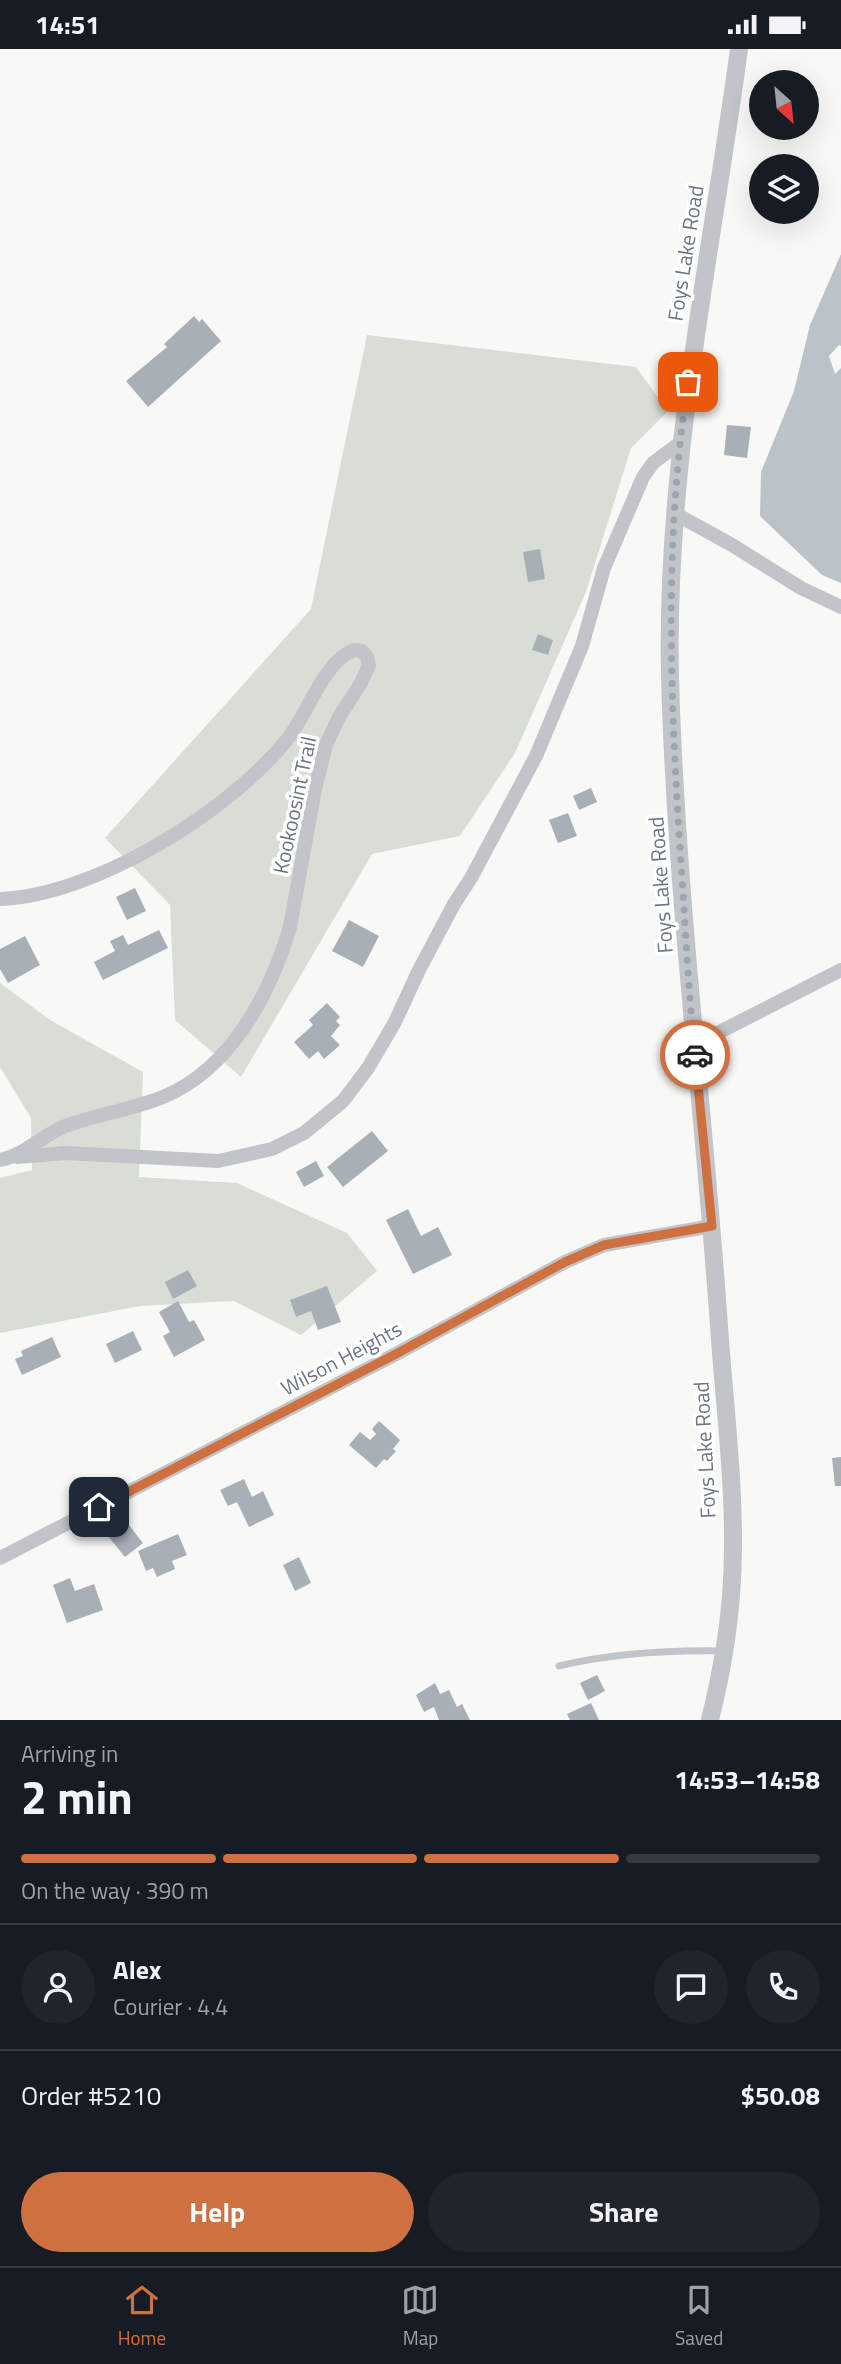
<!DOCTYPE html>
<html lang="en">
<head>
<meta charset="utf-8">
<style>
  :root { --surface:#171b24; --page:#20242c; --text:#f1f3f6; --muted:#9ea1a6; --line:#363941; --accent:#cf7040 }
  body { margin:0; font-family:"Titillium Web",sans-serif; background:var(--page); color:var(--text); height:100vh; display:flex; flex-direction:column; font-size:26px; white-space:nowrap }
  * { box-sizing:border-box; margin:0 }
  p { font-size:23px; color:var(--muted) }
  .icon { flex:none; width:38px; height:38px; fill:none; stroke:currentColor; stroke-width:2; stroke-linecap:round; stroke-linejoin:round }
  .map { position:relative; height:1671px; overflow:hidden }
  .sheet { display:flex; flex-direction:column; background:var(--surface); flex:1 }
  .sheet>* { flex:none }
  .needle { width:46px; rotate:153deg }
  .controls { position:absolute; left:749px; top:21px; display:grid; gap:14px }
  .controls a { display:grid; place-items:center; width:70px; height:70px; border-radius:50%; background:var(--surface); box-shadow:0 7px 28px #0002; font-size:35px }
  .pin { position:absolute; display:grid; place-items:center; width:60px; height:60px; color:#fff; margin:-30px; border-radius:14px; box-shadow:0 4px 10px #0006 }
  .courier { position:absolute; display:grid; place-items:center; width:70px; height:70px; margin:-35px; border:5px solid #cf7040; border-radius:50%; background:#fff; color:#222; box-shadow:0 2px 9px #0007 }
  .head em { font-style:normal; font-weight:700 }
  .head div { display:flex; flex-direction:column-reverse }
  .head { display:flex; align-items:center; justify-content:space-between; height:119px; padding:0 21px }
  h1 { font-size:46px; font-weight:700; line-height:52px }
  .bar { display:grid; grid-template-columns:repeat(4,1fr); gap:10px 7px; align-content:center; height:84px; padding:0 21px }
  .bar i { height:9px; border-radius:5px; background:var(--line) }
  .bar .on { background:var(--accent) }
  .bar p { grid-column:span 4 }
  .line { display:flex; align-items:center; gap:18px; padding:0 21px; border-top:2px solid var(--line) }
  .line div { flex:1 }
  .round { display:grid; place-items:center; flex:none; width:74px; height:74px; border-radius:37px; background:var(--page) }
  .cta { display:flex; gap:14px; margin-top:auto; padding:14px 21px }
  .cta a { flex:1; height:80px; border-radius:42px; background:var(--accent); color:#fff; font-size:28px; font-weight:700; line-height:80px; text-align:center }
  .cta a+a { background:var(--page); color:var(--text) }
  .status { display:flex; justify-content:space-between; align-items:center; height:49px; padding:0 35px; background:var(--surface); direction:ltr }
  .status svg { height:19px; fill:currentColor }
  .tab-bar { display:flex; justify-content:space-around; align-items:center; height:98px; border-top:2px solid var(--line); background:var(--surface); font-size:19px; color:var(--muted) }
  .tab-bar a { display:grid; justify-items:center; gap:4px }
  .tab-bar .on { color:var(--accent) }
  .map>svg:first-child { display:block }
</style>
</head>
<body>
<div class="status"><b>14:51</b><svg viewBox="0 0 49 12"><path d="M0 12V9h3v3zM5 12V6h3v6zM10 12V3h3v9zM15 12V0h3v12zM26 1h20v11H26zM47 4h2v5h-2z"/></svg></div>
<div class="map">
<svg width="841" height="1671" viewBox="0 0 841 1671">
  <rect width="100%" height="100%" fill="#f8f9f7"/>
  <!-- green -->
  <g fill="#d8ddd6">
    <polygon points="367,286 636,318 668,362 631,399 586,543 515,704 460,787 372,805 241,1028 175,971 170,856 105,789 311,560"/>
    <polygon points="0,934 50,971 143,1023 139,1128 237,1134 347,1184 377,1222 301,1286 234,1252 140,1257 0,1284 0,1129 32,1121 31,1069 0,1018"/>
  </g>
  <!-- water -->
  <polygon fill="#bbc3c8" points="841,205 841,297 839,296 829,307 835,325 841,319 841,534 822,526 760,467 761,423 794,342 810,276"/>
  <!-- building -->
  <g fill="#a9afb6">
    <polygon points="194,267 199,273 202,270 221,292 148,358 126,332 167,298 164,295"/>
    <polygon points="727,376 751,378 747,409 724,406"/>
    <polygon points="540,500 545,530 528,533 523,503"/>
    <polygon points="538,585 553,591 548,606 532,601"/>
    <polygon points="591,739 597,753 579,761 573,747"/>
    <polygon points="568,764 577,787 558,794 549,771"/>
    <polygon points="135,839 146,862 127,871 116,848"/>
    <polygon points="349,871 379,887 363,918 332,902"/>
    <polygon points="159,881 168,899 103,931 94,913 115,902 110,892 123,886 128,896"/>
    <polygon points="25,887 40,916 8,934 0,920 0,900"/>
    <polygon points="327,954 340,968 336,972 340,976 331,987 340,996 324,1010 318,1002 309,1010 294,993 313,976 309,971"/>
    <polygon points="372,1082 388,1102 343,1138 327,1118"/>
    <polygon points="316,1112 324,1127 304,1138 296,1123"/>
    <polygon points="408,1160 421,1187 438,1178 452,1206 413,1225 386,1171"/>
    <polygon points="188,1221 197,1237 173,1250 165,1233"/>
    <polygon points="327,1237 341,1273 318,1281 311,1262 296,1268 290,1251"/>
    <polygon points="178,1252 189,1273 194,1271 205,1291 174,1308 163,1287 170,1283 159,1263"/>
    <polygon points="133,1282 142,1301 115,1314 106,1295"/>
    <polygon points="52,1288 61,1308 22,1326 15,1310 23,1307 21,1302"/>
    <polygon points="379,1372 400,1391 393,1400 396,1402 387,1412 384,1410 376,1419 349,1396 360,1383 370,1391 376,1385 372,1380"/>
    <polygon points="841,1408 841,1437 835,1437 832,1409"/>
    <polygon points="244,1430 252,1448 263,1442 274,1466 249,1478 237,1453 228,1457 220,1441"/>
    <polygon points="125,1471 143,1494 125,1508 107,1486"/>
    <polygon points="178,1485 187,1506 172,1512 175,1520 157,1528 153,1519 146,1522 138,1502"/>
    <polygon points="299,1508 311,1534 295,1542 283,1516"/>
    <polygon points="70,1529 75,1542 94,1535 103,1561 67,1574 53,1536"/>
    <polygon points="597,1626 605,1642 588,1651 580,1634"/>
    <polygon points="435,1634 440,1645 449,1641 457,1658 462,1655 470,1671 439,1671 434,1658 424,1663 416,1646"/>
    <polygon points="591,1654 599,1671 570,1671 567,1665"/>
  </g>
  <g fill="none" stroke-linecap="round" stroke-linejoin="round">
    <!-- service -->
    <path stroke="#c1c4c8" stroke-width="7" d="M559,1617C614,1604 667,1601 724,1602"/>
    <!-- minor -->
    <g stroke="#c1c4c8" stroke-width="14">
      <polyline points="674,464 732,496 801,539 841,558"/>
      <path d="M0,850C93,847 227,764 285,693C307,668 323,612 354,601L362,602L367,608L369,616L361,634L339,668L326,696L315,740L290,878C270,945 231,1020 163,1048C133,1060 101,1065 71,1075C45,1083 26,1106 0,1111"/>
      <polyline points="694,996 841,921"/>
      <polyline points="17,1108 66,1104 218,1112 272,1100 304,1084 343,1052 368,1019 395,973 419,921 454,855 471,829 536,707 582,597 604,519 643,428 653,414 681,393"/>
      <polyline points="0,1509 396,1305 565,1213 604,1196 712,1177"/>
    </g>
    <!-- tertiary -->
    <path stroke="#c1c4c8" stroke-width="18" d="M710,1671C720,1630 728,1588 731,1546C738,1458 725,1365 719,1277C704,1061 676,845 670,628C665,416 711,209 739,0"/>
  </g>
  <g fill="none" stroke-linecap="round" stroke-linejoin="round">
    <!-- done -->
    <path stroke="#9ca4ac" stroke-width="7" stroke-dasharray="0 12.6" d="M688,333C664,492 670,640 680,800C685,868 688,938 695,1006"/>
    <!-- route -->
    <polyline stroke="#cf7040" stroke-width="9" points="99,1458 396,1305 565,1213 604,1196 712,1177 695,1006"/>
  </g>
  <g text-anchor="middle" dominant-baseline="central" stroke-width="7" stroke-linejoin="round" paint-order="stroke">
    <!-- street labels -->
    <g font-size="21" fill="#6b7784" stroke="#fff">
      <text transform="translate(685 204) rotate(-81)">Foys Lake Road</text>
      <text transform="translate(294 756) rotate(-78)">Kookoosint Trail</text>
      <text transform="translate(660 836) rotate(-94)">Foys Lake Road</text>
      <text transform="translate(341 1309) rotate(-28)">Wilson Heights</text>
      <text transform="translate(704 1401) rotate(-93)">Foys Lake Road</text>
    </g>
  </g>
</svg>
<div class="controls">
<a><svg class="needle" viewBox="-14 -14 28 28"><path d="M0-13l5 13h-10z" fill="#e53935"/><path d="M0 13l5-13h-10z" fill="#9ea1a6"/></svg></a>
<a><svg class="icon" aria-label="layers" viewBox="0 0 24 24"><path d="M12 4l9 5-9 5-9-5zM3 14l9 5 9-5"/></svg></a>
</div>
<div class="pin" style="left:688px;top:333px;background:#ea580c"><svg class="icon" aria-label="bag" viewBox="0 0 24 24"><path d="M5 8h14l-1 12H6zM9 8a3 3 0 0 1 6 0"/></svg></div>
<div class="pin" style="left:99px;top:1458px;background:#1f2937"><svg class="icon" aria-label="home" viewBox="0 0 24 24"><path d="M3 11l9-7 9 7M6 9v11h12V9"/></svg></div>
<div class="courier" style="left:695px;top:1006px"><svg class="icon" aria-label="car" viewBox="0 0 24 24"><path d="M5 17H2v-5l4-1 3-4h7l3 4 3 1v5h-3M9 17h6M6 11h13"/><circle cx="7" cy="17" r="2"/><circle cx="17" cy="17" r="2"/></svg></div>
</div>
<section class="sheet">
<div class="head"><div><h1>2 min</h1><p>Arriving in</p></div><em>14:53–14:58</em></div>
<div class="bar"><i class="on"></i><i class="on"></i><i class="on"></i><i></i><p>On the way · 390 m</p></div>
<div class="line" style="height:126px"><a class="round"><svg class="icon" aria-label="person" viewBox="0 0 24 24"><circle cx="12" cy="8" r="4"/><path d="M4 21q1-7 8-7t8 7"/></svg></a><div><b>Alex</b><p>Courier · 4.4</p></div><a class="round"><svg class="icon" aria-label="chat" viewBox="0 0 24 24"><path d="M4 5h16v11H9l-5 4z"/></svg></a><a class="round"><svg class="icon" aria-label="phone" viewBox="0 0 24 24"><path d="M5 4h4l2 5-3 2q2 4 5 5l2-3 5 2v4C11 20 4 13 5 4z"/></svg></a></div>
<div class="line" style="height:91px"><div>Order #5210</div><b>$50.08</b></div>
<div class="cta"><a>Help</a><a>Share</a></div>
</section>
<nav class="tab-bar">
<a class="on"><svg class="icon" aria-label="home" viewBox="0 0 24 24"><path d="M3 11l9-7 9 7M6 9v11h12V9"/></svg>Home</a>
<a><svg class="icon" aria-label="map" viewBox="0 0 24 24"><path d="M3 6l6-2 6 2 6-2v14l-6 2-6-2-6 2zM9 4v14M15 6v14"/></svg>Map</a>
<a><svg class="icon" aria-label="saved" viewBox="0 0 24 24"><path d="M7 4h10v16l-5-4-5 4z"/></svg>Saved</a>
</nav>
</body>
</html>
